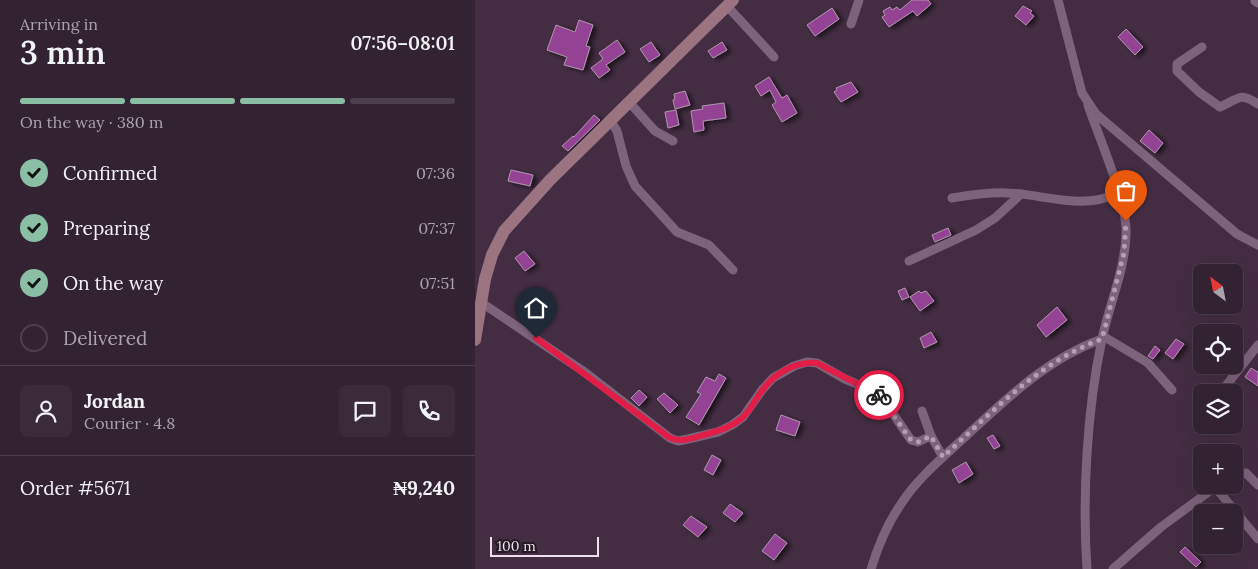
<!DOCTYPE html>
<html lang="en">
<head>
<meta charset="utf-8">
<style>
  :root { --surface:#332232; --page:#3b2a3a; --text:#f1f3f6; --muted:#a9a4ac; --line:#4e3f4d; --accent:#8abfa5 }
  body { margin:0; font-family:Lora,serif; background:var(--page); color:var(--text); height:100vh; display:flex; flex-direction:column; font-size:19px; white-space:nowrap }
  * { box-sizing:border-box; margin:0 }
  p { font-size:16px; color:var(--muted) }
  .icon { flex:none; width:28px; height:28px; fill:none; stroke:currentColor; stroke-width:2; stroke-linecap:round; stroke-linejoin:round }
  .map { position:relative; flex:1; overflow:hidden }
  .panel { display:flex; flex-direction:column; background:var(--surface); width:475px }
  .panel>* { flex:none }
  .needle { width:32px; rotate:328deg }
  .tools { position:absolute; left:718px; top:264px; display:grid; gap:10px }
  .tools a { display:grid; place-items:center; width:50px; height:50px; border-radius:8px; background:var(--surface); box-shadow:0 5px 20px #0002,0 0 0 1px var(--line); font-size:25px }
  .scale { position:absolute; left:15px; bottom:12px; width:109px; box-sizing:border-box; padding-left:5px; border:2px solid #eedfed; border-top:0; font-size:14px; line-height:18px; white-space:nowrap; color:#eedfed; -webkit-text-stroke:4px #241a24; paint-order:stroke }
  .pin { position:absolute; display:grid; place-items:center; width:42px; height:42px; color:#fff; margin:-51px -21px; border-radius:50% 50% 50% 0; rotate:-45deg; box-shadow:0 0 5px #0007 }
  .pin .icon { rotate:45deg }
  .courier { position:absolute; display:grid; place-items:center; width:50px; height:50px; margin:-25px; border:4px solid #e11d48; border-radius:50%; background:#fff; color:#222; box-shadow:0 1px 6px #0007 }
  .head em { font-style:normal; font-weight:600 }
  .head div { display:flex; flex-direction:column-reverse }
  .head { display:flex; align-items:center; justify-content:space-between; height:85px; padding:0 20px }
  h1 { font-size:32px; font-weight:600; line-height:38px }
  .bar { display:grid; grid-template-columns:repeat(4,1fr); gap:8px 5px; align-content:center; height:60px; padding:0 20px }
  .bar i { height:6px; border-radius:4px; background:var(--line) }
  .bar .active { background:var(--accent) }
  .bar p { grid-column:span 4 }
  .line { display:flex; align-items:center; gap:12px; padding:0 20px; border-top:1px solid var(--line) }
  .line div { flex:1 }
  .round { display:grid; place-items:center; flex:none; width:52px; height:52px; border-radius:8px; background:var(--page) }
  ol { padding:0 20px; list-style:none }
  li { display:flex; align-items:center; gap:15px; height:55px }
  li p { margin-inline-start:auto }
  li .icon { padding:5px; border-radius:50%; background:var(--accent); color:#111; stroke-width:4 }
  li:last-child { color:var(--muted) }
  li i { width:28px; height:28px; border:2px solid var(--line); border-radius:50% }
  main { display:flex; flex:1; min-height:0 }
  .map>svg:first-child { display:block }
</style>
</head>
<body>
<main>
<section class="panel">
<div class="head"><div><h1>3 min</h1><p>Arriving in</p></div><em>07:56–08:01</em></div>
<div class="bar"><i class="active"></i><i class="active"></i><i class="active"></i><i></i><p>On the way · 380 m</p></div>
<ol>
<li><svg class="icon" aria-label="check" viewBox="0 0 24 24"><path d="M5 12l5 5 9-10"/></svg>Confirmed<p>07:36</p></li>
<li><svg class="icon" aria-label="check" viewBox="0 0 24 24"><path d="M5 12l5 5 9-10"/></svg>Preparing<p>07:37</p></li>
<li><svg class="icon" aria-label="check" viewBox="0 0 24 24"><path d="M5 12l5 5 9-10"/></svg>On the way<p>07:51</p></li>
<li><i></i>Delivered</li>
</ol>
<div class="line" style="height:90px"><a class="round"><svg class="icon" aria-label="person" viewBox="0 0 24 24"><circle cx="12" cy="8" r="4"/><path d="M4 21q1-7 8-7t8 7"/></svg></a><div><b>Jordan</b><p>Courier · 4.8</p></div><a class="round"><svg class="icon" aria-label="chat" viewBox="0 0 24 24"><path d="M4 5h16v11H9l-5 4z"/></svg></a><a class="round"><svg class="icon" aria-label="phone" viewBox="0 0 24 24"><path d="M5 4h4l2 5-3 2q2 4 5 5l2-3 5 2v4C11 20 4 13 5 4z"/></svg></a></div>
<div class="line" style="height:65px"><div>Order #5671</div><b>₦9,240</b></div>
</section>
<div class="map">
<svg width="783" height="569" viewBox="0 0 783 569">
  <defs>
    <filter id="shadow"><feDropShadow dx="4" dy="2" stdDeviation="2.5" flood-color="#0009"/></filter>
  </defs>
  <rect width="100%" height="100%" fill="#442d43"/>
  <!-- building -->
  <g fill="#944293" stroke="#b195af" filter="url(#shadow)">
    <polygon points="437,0 453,0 456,4 442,16 438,11 414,27 407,17 410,15 408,11 415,7 417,10 422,7 425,10"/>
    <polygon points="548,6 557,11 555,13 559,16 551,25 540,16"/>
    <polygon points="357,8 364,19 340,36 332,25"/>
    <polygon points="104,20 118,25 111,46 115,47 108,70 89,65 92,57 72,50 81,25 100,32"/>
    <polygon points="651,29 668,47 660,55 643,37"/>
    <polygon points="142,40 150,52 131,65 135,70 124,78 116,68 128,59 124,53"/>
    <polygon points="176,42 185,55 174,62 165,49"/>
    <polygon points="247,42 252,50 238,58 233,51"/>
    <polygon points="294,77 307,98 312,95 322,113 307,122 297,105 301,102 295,90 286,96 280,86"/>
    <polygon points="376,82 383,92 366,102 359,92 362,90 361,88"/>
    <polygon points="210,91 215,105 200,109 198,100 200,99 199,94"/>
    <polygon points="249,103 251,118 228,121 229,130 219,132 216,111 228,109 227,106"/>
    <polygon points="201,110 204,125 193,128 190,112"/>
    <polygon points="119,115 125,120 93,151 87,146 98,136 99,137"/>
    <polygon points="674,130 688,143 680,153 665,141"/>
    <polygon points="36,170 58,175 55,186 33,181"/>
    <polygon points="473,228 476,235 460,242 457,235"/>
    <polygon points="49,251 60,264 50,271 40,258"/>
    <polygon points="430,288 434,297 427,300 423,291"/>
    <polygon points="444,291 446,293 451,291 459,301 445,311 435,297"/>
    <polygon points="64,297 73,306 57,323 48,314"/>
    <polygon points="582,307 592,320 571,337 562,325"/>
    <polygon points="456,332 462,342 449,348 445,338"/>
    <polygon points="701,339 709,344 698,359 690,353"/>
    <polygon points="680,346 685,350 678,359 673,356"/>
    <polygon points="776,368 783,372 783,386 770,377"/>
    <polygon points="244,374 251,378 224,425 211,417 226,394 222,392 231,377 240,381"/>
    <polygon points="164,390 172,397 164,406 156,398"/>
    <polygon points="189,393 203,405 195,413 182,399"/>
    <polygon points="306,415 325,422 320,436 301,430"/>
    <polygon points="518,435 525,446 519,449 512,438"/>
    <polygon points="237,455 246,460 238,475 229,470"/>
    <polygon points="491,462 498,474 484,483 477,470"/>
    <polygon points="255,504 268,513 260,522 248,513"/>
    <polygon points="216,516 232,527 223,537 208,525"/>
    <polygon points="300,534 312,543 299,560 287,551"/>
    <polygon points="710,547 726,562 721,567 705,552"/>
  </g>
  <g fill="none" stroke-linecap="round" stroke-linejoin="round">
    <!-- street -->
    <g stroke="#7d637c" stroke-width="9">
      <polyline points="583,0 607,93 621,114 762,234 783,245"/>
      <polyline points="780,1 783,3"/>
      <polyline points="252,6 299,57"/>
      <polyline points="376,24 384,0"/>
      <path d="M727,47L702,64V71L724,92L745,107C764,99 764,91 783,104"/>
      <polyline points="154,102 180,131 198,141"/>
      <polyline points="135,120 142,131 151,166 160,186 202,232 234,245 258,270"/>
      <path d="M477,198C496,195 513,192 532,193C569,194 607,211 643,193"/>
      <polyline points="434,261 501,230 520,218 546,194"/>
      <polyline points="7,303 111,373 195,438 203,441 213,439 243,432 257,425 268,417 287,390 298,378 319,366 332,362 342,363 370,379 401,392 408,399 436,440 443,442 456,436"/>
      <polyline points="628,336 673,363 697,390"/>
      <polyline points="746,392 783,345"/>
      <polyline points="447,411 456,436 468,457"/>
      <polyline points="744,425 749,428"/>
      <polyline points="759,476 771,473 783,485"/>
      <polyline points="740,487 783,539"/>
      <path d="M396,569C403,546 412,524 426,504C442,479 467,458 489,438C530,400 573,358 627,339"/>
      <path d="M612,569C607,496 612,410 627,339C634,305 650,270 651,235C653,203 624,138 613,105"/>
      <polyline points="638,569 686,527 743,485"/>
    </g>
    <!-- secondary -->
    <polyline stroke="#9b7381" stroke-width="12" points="0,340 10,279 17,255 29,231 75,180 258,0"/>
  </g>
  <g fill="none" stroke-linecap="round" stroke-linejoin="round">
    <!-- done -->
    <path stroke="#b2a1b2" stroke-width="5" stroke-dasharray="0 9" d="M404,395L436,440L443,442L456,436L468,457C516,413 565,361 627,339L649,253L651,221"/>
    <!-- route -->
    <path stroke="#e11d48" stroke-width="6" d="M61,338L195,438C206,442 215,439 225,436C240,432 256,428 268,417C275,411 280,400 286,392C298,374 320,361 342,363L404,395"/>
  </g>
</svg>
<div class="tools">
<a><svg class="needle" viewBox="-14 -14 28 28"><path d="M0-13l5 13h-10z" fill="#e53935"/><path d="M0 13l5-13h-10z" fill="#a9a4ac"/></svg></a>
<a><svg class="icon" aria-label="locate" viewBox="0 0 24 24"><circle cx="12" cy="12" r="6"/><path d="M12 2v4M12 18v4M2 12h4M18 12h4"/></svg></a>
<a><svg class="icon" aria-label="layers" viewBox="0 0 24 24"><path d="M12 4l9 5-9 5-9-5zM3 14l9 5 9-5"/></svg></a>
<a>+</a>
<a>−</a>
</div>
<div class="scale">100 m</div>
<div class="pin" style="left:651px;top:221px;background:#ea580c"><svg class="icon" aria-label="bag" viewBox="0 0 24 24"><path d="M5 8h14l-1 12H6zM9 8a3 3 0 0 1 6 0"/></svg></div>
<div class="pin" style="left:61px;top:338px;background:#1f2937"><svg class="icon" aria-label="home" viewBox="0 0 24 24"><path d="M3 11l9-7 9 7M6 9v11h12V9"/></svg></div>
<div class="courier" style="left:404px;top:395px"><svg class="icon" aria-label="bike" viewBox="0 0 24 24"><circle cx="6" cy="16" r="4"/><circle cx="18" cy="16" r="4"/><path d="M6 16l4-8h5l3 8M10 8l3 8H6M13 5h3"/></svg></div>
</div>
</main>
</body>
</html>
